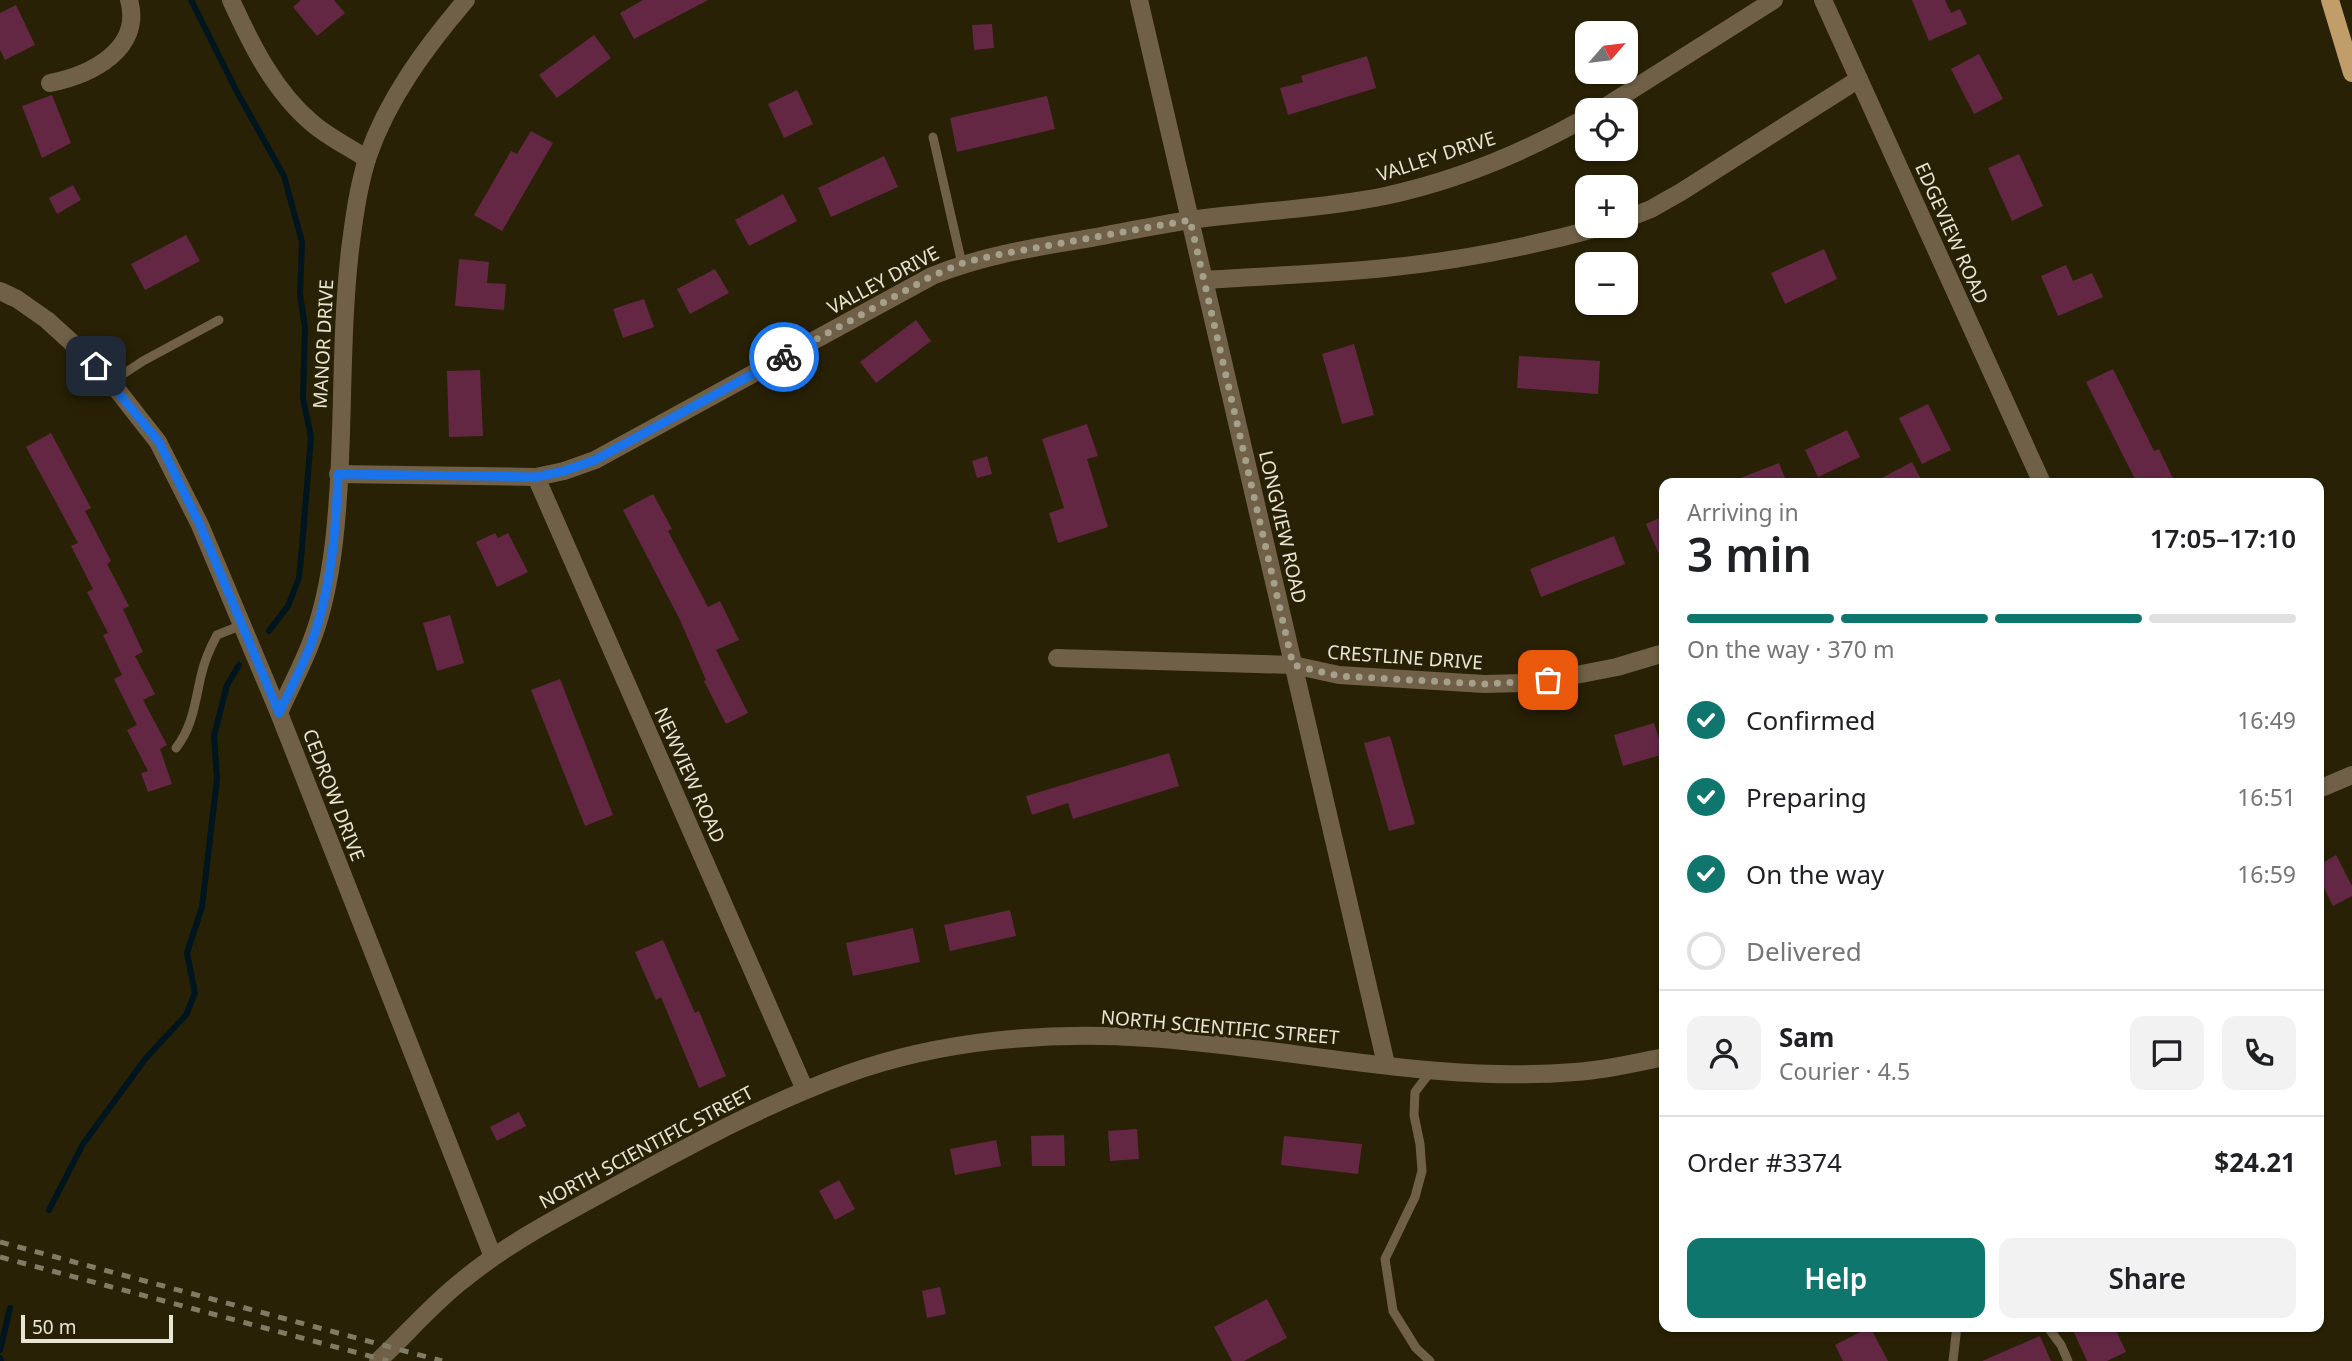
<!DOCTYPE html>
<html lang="en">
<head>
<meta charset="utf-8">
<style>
  :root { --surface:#fff; --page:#f2f2f2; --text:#202124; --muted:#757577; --line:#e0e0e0; --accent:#0f766e }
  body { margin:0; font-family:"Noto Sans",sans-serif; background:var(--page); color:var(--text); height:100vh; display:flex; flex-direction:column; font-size:26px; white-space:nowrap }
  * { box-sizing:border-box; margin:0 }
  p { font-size:23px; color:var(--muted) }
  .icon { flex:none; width:38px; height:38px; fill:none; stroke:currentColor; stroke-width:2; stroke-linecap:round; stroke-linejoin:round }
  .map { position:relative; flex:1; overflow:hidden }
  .sheet { position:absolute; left:1659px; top:478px; width:665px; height:854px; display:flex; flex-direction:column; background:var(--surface); border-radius:14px; box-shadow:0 2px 5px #0004 }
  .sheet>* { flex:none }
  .needle { width:46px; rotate:62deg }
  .buttons { position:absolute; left:1575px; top:21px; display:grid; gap:14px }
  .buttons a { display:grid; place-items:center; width:63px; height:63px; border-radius:14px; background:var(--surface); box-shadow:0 2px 5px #0004; font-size:35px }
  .scale { position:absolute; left:21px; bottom:18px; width:152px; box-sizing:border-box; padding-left:7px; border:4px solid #e9e5d5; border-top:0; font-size:19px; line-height:24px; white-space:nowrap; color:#e9e5d5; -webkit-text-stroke:5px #282105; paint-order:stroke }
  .pin { position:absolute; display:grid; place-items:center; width:60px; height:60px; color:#fff; margin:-30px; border-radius:14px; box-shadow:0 4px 10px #0006 }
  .courier { position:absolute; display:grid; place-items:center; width:70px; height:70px; margin:-35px; border:5px solid #1a73e8; border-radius:50%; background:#fff; color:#222; box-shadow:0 2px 9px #0007 }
  .overview em { font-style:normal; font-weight:600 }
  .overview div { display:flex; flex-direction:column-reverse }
  .overview { display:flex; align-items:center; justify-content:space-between; height:119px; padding:0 28px }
  h1 { font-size:46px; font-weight:600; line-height:52px }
  .bar { display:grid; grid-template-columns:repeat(4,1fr); gap:10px 7px; align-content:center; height:84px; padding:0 28px }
  .bar i { height:9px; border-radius:5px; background:var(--line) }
  .bar .selected { background:var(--accent) }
  .bar p { grid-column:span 4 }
  .line { display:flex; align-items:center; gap:18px; padding:0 28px; border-top:2px solid var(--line) }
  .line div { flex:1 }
  .round { display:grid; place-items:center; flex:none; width:74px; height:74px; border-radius:14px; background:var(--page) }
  ol { padding:0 28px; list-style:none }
  li { display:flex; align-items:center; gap:21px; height:77px }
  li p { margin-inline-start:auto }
  li .icon { padding:7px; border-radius:50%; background:var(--accent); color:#fff; stroke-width:4 }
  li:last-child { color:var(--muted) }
  li i { width:38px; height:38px; border:4px solid var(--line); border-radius:50% }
  .button { display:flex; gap:14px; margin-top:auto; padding:14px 28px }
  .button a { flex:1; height:80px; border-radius:14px; background:var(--accent); color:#fff; font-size:28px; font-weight:600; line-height:80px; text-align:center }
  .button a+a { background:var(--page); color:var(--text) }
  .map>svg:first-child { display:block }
</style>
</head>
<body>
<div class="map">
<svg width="2352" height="1361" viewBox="0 0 2352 1361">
  <rect width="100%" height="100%" fill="#282105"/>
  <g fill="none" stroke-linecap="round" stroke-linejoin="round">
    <!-- stream -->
    <g stroke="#00151d" stroke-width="6">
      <polyline points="191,0 237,92 284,176 302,242 300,294 305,327 303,398 311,437 302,547 299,578 288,606 269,631"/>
      <polyline points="49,1210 83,1144 146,1058 186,1015 195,993 187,953 202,907 217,779 214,736 227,685 239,665"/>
      <polyline points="0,1350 10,1308"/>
      <polyline points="0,1358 1,1361"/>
    </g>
  </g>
  <!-- building -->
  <g fill="#632744">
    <polygon points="301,0 334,0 345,13 317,36 293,7"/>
    <polygon points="643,0 708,0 634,39 620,13"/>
    <polygon points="1912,0 1945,0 1951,13 1960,9 1967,24 1929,41"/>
    <polygon points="16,5 35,45 5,60 0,50 0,13"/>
    <polygon points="992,24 994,48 974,50 972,25"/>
    <polygon points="594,35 611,58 557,98 539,75"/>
    <polygon points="1979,54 2003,99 1974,114 1951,69"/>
    <polygon points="1367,56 1376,88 1288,115 1280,88 1303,82 1301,76"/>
    <polygon points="797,90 813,124 784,138 768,104"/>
    <polygon points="52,95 71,143 42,158 22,106"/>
    <polygon points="1047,96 1055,129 957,152 950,118"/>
    <polygon points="531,131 553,143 502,231 474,215 511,151 517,154"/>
    <polygon points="2019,154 2043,206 2012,221 1988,168"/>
    <polygon points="884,156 898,187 831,217 818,188"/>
    <polygon points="73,185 81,200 57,214 49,198"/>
    <polygon points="783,194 797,221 749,246 735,220"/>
    <polygon points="186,235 200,261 145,290 131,264"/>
    <polygon points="1824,249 1837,279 1785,304 1771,273"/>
    <polygon points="459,259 489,262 487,283 506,284 504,310 455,306"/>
    <polygon points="2066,265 2073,281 2092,273 2103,297 2058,316 2041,276"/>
    <polygon points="715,269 729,293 690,314 677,289"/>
    <polygon points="644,299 654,327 623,338 613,309"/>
    <polygon points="916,320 931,341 876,383 860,362"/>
    <polygon points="1354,344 1374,415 1342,424 1322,354"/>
    <polygon points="1519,356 1600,361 1598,394 1517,388"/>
    <polygon points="2113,369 2154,451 2159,449 2175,483 2137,483 2086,382"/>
    <polygon points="480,370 483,436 449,437 447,371"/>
    <polygon points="1928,404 1951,450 1922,464 1899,418"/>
    <polygon points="1087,424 1098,456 1087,459 1108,527 1058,543 1049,513 1064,508 1042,439"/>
    <polygon points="1847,430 1860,457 1818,477 1805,450"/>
    <polygon points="51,433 91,508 85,511 111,561 107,564 129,606 123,609 143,652 135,656 155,694 143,700 167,745 160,749 172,784 148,792 141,773 148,771 127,730 137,725 114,679 122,675 103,635 108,633 87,592 93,589 71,546 78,543 26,447"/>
    <polygon points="987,456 992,474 977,478 972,461"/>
    <polygon points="1912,462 1923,483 1872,483"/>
    <polygon points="1779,463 1787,483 1730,483 1730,482"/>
    <polygon points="653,494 672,529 668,531 708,607 720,601 739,640 716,650 748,713 726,724 704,681 706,680 680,620 623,510"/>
    <polygon points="1664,516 1664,566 1646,524"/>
    <polygon points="495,533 498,538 508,533 528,572 497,587 476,542"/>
    <polygon points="1614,536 1625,564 1541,597 1530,569"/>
    <polygon points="450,615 464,663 437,671 423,623"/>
    <polygon points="560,679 613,815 585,826 531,690"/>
    <polygon points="1654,723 1664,754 1623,766 1614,735"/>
    <polygon points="1390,736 1415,824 1389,831 1364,743"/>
    <polygon points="1169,753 1179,786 1073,819 1068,803 1032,815 1026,796"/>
    <polygon points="2336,855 2352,886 2352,896 2333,906 2319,878 2319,865"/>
    <polygon points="1010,910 1016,936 950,951 944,925"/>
    <polygon points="913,928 920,962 853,976 846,943"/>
    <polygon points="663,940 695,1013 699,1011 726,1076 699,1088 661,997 656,1000 635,952"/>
    <polygon points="519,1112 526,1126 497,1141 490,1127"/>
    <polygon points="1137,1129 1139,1159 1110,1161 1108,1131"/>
    <polygon points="1064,1135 1065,1166 1032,1166 1031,1136"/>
    <polygon points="1284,1136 1362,1144 1358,1174 1281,1165"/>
    <polygon points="996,1140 1001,1166 955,1175 950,1149"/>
    <polygon points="839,1180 855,1209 835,1220 819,1191"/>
    <polygon points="940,1287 946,1314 927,1318 922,1291"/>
    <polygon points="1267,1299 1287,1338 1244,1361 1232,1361 1214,1327"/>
    <polygon points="2071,1326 2114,1326 2126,1352 2107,1361 2087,1361"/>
    <polygon points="1870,1327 1888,1361 1843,1361 1835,1345"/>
    <polygon points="2040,1336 2051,1361 1982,1361"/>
  </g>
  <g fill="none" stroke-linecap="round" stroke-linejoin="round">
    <!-- service -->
    <g stroke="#706047" stroke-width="9">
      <polyline points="933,137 962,264"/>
      <polyline points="111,382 143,361 219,320"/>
      <path d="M176,748C193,726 195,702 201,676C204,662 210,648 217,635L242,625"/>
      <polyline points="2047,1326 2061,1345 2068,1361"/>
      <polyline points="1430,1361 1416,1348 1393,1311 1385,1259 1415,1197 1422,1171 1420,1144 1414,1115 1415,1092 1431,1071"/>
      <polyline points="1953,1361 1957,1326"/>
    </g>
    <!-- minor -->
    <g stroke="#706047" stroke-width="18">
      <path d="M231,0C251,44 274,91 312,123C328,137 349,147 367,159"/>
      <polyline points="1139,0 1386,1064"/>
      <polyline points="1823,0 2042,483"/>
      <path d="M50,83C91,75 143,49 129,0"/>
      <polyline points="1600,110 1774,0"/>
      <polyline points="1626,219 1651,209 1681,192 1859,79"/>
      <path d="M1204,280C1264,276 1325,274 1385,268C1459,261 1533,246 1605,226"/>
      <path d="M338,474L536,477L564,471L595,460L932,276C983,255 1037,247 1091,238C1124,232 1157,225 1191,220C1255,211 1321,209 1385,196C1455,181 1525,152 1587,117"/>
      <polyline points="536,477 805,1090"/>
      <polyline points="1057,658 1293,665 1339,675 1484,684 1524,683 1571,676 1617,667 1664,653"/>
    </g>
    <!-- tertiary -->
    <g stroke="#706047" stroke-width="18">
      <polyline points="0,291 17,299 47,320 81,351 111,382 158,442 200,525 279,713 493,1257"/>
      <path d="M279,713C289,690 301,668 310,645C323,613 330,576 334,542C345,445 339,347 350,250C354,219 358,187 368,156C388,98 426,47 466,0"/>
      <polyline points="2319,789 2352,775"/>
      <path d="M378,1361C407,1334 432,1304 463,1280C513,1239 572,1210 628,1179C700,1140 770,1102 847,1074C941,1040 1048,1031 1148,1038C1289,1047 1434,1084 1575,1072C1606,1070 1635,1063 1664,1057"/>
    </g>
    <!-- primary -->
    <polyline stroke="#c09d69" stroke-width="18" points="2330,0 2352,73"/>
    <!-- rail -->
    <g stroke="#817b65" stroke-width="5" stroke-dasharray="9 9" stroke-linecap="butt">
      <polyline points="0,1242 442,1361"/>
      <polyline points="0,1257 388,1361"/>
    </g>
  </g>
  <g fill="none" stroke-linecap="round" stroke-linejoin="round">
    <!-- done -->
    <polyline stroke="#a5a08c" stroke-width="7" stroke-dasharray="0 12.6" points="784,357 932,276 965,262 1001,254 1190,220 1293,665 1339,676 1484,684 1548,680"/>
    <!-- route -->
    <path stroke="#1a73e8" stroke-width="9" d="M96,366L159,442L200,525L279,713C290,690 302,667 311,644C331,591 336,530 338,474L536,477L564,471L595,460L784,357"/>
  </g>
  <g text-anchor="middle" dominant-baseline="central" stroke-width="6" stroke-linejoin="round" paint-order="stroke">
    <!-- street labels -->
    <g font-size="19" fill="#e9e5d5" stroke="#282105">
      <text transform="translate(1436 156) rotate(-18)">VALLEY DRIVE</text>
      <text transform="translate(1952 233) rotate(66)">EDGEVIEW ROAD</text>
      <text transform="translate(883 280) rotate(-28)">VALLEY DRIVE</text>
      <text transform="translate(323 344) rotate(-87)">MANOR DRIVE</text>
      <text transform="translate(1283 527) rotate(77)">LONGVIEW ROAD</text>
      <text transform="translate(1405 657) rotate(4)">CRESTLINE DRIVE</text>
      <text transform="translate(690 775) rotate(66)">NEWVIEW ROAD</text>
      <text transform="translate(334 795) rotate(69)">CEDROW DRIVE</text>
      <text transform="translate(1220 1027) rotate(5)">NORTH SCIENTIFIC STREET</text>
      <text transform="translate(646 1147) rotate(-28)">NORTH SCIENTIFIC STREET</text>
    </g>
  </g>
</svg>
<div class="buttons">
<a><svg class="needle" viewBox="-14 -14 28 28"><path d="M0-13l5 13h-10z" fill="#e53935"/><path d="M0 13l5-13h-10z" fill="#757577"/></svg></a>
<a><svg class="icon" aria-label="locate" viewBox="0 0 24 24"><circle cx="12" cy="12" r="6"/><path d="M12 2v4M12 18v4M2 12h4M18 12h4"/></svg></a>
<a>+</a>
<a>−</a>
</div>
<div class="scale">50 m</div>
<div class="pin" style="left:1548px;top:680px;background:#ea580c"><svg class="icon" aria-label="bag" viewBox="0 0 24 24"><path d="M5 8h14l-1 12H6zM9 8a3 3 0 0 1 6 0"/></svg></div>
<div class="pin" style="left:96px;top:366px;background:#1f2937"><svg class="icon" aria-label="home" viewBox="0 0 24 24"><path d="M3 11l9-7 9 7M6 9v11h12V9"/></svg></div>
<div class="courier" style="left:784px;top:357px"><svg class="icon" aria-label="bike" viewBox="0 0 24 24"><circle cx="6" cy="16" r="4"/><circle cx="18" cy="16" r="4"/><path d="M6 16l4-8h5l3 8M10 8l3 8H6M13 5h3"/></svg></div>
<section class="sheet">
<div class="overview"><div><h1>3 min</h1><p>Arriving in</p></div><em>17:05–17:10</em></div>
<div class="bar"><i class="selected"></i><i class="selected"></i><i class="selected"></i><i></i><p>On the way · 370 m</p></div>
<ol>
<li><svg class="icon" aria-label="check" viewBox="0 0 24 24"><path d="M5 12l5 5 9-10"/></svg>Confirmed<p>16:49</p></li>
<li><svg class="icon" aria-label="check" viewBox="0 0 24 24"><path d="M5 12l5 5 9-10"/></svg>Preparing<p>16:51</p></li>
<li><svg class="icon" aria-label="check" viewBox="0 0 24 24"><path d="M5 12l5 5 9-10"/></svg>On the way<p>16:59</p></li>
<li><i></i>Delivered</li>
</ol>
<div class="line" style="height:126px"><a class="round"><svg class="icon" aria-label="person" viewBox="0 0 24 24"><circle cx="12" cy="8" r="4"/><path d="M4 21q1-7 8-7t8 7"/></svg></a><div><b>Sam</b><p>Courier · 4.5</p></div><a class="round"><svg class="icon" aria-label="chat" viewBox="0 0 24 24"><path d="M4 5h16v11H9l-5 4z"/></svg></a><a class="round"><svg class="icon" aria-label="phone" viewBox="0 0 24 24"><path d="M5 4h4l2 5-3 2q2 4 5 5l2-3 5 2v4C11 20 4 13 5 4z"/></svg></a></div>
<div class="line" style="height:91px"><div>Order #3374</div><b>$24.21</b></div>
<div class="button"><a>Help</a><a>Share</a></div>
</section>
</div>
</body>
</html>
